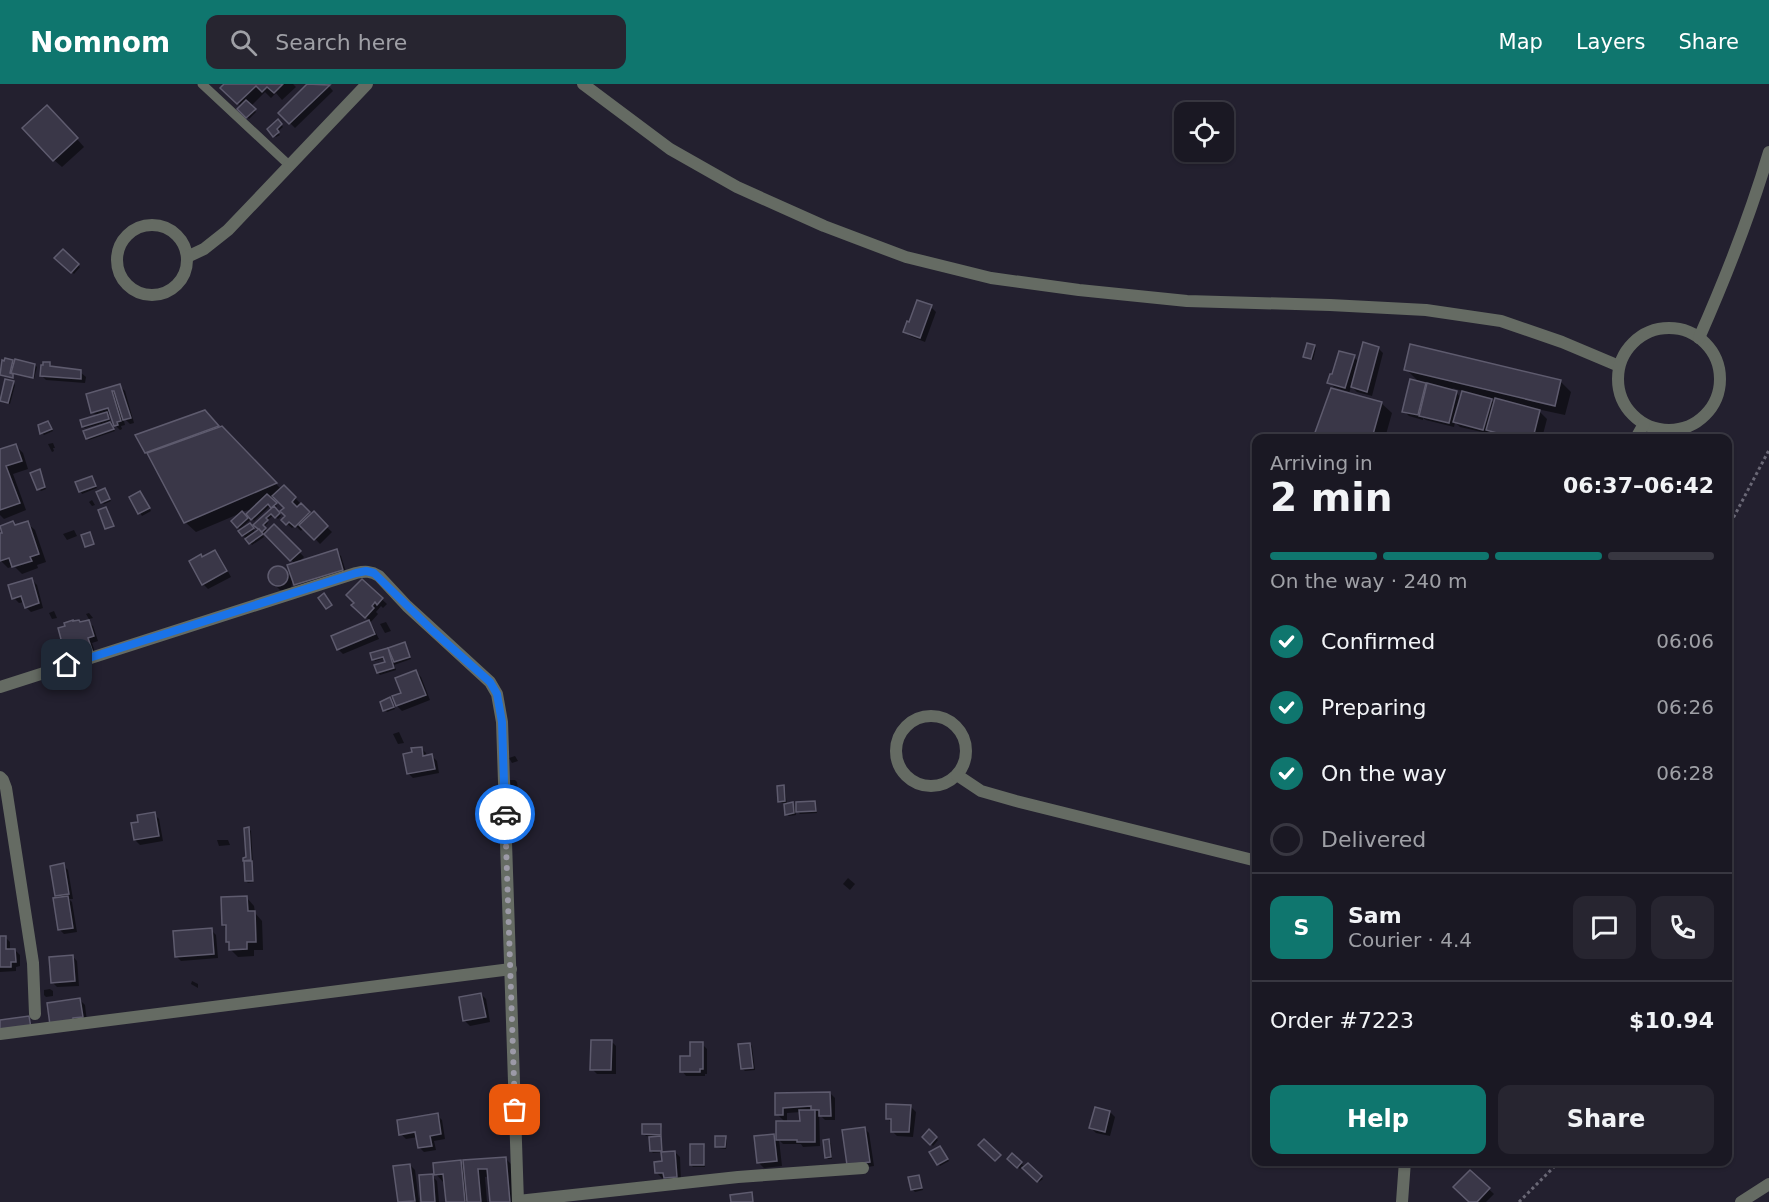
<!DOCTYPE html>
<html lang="en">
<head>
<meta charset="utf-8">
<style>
  :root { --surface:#1a1823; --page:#272530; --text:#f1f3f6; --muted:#9fa0a6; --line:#383741; --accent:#0f766e }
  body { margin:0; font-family:"DejaVu Sans",sans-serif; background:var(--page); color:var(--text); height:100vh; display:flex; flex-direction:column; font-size:22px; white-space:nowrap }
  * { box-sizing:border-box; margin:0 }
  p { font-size:20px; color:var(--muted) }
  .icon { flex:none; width:33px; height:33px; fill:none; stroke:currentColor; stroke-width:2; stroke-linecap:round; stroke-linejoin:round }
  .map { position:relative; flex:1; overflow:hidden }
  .side { position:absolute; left:1252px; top:350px; width:480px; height:732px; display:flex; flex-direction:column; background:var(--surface); border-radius:12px; box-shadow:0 2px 4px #0004,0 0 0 2px var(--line) }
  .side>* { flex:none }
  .fabs { position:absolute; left:1174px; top:18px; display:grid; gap:12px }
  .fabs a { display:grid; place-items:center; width:60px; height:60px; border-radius:12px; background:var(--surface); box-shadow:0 2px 4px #0004,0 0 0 2px var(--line); font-size:30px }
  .pin { position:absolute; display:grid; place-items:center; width:51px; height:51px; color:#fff; margin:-26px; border-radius:12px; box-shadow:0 3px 9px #0006 }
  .courier { position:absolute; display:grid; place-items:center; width:60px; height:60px; margin:-30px; border:4px solid #1a73e8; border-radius:50%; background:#fff; color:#222; box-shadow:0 2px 8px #0007 }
  .head em { font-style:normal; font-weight:800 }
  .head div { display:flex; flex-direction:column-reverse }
  .head { display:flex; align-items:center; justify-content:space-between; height:102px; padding:0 18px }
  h1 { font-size:39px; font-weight:800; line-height:45px }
  .bar { display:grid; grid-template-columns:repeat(4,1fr); gap:9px 6px; align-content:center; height:72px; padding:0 18px }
  .bar i { height:8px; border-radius:4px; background:var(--line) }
  .bar .on { background:var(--accent) }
  .bar p { grid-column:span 4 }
  .line { display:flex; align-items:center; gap:15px; padding:0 18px; border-top:2px solid var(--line) }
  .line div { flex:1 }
  .round { display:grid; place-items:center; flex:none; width:63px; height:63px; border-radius:12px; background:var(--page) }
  ol { padding:0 18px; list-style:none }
  li { display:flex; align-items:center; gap:18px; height:66px }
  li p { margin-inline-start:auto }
  li .icon { padding:6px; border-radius:50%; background:var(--accent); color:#fff; stroke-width:4 }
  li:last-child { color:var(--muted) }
  li i { width:33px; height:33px; border:3px solid var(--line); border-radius:50% }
  .primary-button { display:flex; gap:12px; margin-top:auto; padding:12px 18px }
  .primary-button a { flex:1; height:69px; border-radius:12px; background:var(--accent); color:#fff; font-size:24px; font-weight:800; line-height:69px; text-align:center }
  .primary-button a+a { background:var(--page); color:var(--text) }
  header { display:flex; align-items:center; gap:36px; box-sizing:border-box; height:84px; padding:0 30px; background:var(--accent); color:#fff }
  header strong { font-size:28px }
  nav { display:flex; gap:33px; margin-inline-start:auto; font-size:21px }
  .search { width:420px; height:54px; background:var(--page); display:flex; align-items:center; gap:15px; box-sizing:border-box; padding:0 21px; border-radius:12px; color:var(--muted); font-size:22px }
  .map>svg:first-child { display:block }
</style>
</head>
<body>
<header>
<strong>Nomnom</strong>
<div class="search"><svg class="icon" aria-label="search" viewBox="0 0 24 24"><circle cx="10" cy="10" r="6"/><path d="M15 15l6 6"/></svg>Search here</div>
<nav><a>Map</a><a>Layers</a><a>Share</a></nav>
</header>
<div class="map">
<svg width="1769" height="1118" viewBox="0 0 1769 1118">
  <rect width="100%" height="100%" fill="#23202f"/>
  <!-- shadow -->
  <g fill="#0007" fill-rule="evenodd">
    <polygon points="226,0 293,0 296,3 282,16 276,9 271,14 265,8 251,22 256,28 249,35 239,25 242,23 222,4"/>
    <polygon points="309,0 327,0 333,7 295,44 280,29"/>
    <polygon points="55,30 84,63 62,83 54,76"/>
    <polygon points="278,37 283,43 277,48 280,51 276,53 269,45"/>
    <polygon points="63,167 80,183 74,190 57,174"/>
    <polygon points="931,223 936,228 925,258 910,252 905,247"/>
    <polygon points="1314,262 1316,264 1313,276 1307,275 1305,273"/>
    <polygon points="1378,264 1383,269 1372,312 1357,308 1351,302 1349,310 1381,319 1392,329 1385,354 1314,354 1349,308 1334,303 1329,298 1354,273 1359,278"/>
    <polygon points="12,277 15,280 35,281 37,283 34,295 10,289 14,295 2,292 0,290"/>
    <polygon points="49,280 53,284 80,288 86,293 85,299 46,296 41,291"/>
    <path d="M1406,285L1560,297L1571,308L1565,331L1537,325L1547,335L1542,354H1484L1486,349L1460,343L1455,338L1454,343L1426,336L1423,334V336L1409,332L1404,327L1420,299ZM1452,304L1463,307L1461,314ZM1487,313L1496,315L1495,320Z"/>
    <polygon points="13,299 15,301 10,320 3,319 1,316"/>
    <polygon points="120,302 125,307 134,339 130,340 123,333 125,341 121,342 122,345 120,346 115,341 111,329 108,330 110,337 108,337 115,347 89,356 87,354 101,342 100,340 85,344 83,342 97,332 93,328 87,311"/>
    <path d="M205,328L281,405L284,403L312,431L313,430L332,448L320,460L304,443L301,447L295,441L292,444L283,436L287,432L286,424L276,414L271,416L277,422L275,425L281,432L278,435L274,431L266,437L268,439L263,444L268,448L279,447L304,473L298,479L336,467L341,472L347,491L300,505L295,500V480L257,442L274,424L271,421L254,437L252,434L240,445L233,437L241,429L196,448L185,438L151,373L147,368ZM253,425L245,433L241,428Z"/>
    <polygon points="48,339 53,347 44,351 42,349"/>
    <polygon points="53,359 55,364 53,364 54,367 52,368 48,360"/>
    <polygon points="15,361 23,369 28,385 13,390 26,426 4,435 0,431 0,367"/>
    <polygon points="39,387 44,397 43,398 46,405 41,407 39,405"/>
    <polygon points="92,394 97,404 82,410 77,399"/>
    <polygon points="105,406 111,417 104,420 102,418"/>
    <polygon points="142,411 151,427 142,432 131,414"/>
    <polygon points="92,416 95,421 92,422 89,418"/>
    <polygon points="27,439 35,446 46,478 37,481 38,484 22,490 14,482 8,484 0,476 0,451 16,442"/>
    <polygon points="252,443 256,449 259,446 264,453 252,461 243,451"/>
    <polygon points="74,446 77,452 67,456 63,450"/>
    <polygon points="215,468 220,473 231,493 208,505 203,500 203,475"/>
    <polygon points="274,484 280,484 293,495 291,504 286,507 280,506 270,496 270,491"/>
    <polygon points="32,496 37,501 43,524 31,528 26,523 24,518 19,519 14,514"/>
    <polygon points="362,497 387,520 383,524 381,522 376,528 378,530 370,539 373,543 379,555 343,570 338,565 333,553 370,537 354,521"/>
    <polygon points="54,527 57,534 52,535 49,529"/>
    <polygon points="89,529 93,534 89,535 86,530"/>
    <polygon points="88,538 93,542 98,557 92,559 97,574 72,563 69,564 64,559 59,545"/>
    <polygon points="386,538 391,547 385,549 380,540"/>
    <polygon points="404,560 411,575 394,581 396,586 380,591 378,589 387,579 385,574 375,577 372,570"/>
    <polygon points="416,588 421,593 430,616 402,627 397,622 394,613 403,609"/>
    <polygon points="390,615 395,625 387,628 385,626"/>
    <polygon points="399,648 404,659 398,660 393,650"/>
    <polygon points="421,664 426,669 427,673 432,672 437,677 439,689 413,694 408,689"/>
    <polygon points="515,672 518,677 512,679 509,674"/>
    <polygon points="510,696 515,696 517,698 518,705 513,705 511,703"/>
    <polygon points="783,703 785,705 787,721 792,720 794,722 796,731 789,732 787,730 785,719 782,719 779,717"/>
    <polygon points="814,718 816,720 817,729 800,730 798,728"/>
    <polygon points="154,730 159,735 163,757 140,761 135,756 140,739"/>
    <polygon points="249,745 251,747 254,798 248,799 246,797 245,775 248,775"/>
    <polygon points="217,756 228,756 230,761 219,762"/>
    <polygon points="63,781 68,786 73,815 69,815 72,818 77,848 64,850 59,845 59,815 56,812"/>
    <polygon points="848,794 855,800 850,806 843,800"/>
    <polygon points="247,814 254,822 255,829 262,837 263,866 254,866 254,872 238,873 230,865 230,860 228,857 227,845 223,841"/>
    <polygon points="211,846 216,851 218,874 181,877 176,872"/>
    <polygon points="5,853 10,858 10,866 15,866 20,871 20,882 16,883 16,887 0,888 0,854"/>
    <polygon points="72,872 77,877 79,902 57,903 52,898"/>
    <polygon points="192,897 198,900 198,904 191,900"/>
    <polygon points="50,905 53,907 53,912 46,913 44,911 44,906"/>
    <polygon points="481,910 486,915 490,938 470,942 465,937"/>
    <polygon points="80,916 85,921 87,938 56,945"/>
    <polygon points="611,957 616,962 616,990 597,990 592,985"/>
    <polygon points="702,960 707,965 707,990 705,990 705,992 686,992 682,987"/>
    <polygon points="750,960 752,962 755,986 745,987 743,985"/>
    <path d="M830,1009L835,1014V1036H825L819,1030L820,1062L803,1063L801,1060H783L779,1056L782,1082L764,1084L759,1079L774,1051L778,1055L785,1038L777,1030L776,1010ZM801,1028V1038H787V1029Z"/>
    <polygon points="911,1023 916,1028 913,1053 897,1052 892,1047 892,1039 887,1034"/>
    <polygon points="1110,1028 1115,1033 1110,1052 1096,1049 1091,1044"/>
    <polygon points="437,1031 442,1036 445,1055 434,1057 436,1066 424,1068 419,1063 418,1053 406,1055 401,1050"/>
    <polygon points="660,1042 662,1044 662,1052 659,1052 662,1056 663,1069 675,1068 680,1073 681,1098 670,1098 666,1094 662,1094 657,1089 663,1079 663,1068 653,1069 651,1067 650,1052 646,1052 644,1050"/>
    <polygon points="864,1044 869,1049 874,1082 853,1085"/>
    <polygon points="929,1048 938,1056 933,1062 924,1053"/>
    <polygon points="725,1054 727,1056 726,1065 718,1064 716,1062"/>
    <polygon points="828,1057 831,1059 832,1075 828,1075 826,1073"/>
    <polygon points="703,1062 705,1064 705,1083 693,1083 691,1081"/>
    <polygon points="942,1066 949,1077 940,1082 938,1080"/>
    <polygon points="1012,1071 1025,1083 1028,1081 1043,1095 1039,1098 1022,1082 1020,1085 1009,1075"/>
    <polygon points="505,1074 513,1082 516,1118 492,1118 490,1092 485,1093 487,1118 448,1118 446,1097 443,1098 436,1090 460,1078 465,1083"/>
    <polygon points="410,1081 415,1086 419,1118 399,1118 395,1083"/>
    <polygon points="1470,1088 1494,1110 1486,1118 1471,1118"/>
    <polygon points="432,1092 437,1097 439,1118 422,1118"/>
    <polygon points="919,1093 921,1095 923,1106 915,1108 913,1106"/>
  </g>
  <!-- building -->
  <g fill="#3a3748" stroke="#5e5b6e" stroke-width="1.5">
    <polygon points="224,0 283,0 274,9 267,3 262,8 256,2 237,20 220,4"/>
    <polygon points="307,0 330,1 289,40 278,29"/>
    <polygon points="246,16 256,25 246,34 237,25"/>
    <polygon points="47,21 78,54 53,77 22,44"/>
    <polygon points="278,35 282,40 277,45 279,48 273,53 267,45"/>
    <polygon points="63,165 79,180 71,189 54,174"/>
    <polygon points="917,216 932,221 920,254 903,248 907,237 909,238"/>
    <polygon points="1363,258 1379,263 1367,308 1351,303"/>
    <polygon points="1307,259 1315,261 1311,275 1303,273"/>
    <polygon points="1410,260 1561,296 1555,322 1404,286"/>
    <polygon points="1339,267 1355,271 1345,304 1327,299 1330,290 1332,290"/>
    <polygon points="5,274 13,276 10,289 13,290 13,294 0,291 2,276 4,277"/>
    <polygon points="15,275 35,280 33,294 11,289"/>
    <polygon points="43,278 50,278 50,282 81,286 81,295 40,292 41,281 43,281"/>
    <polygon points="5,295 14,297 8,319 0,317"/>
    <polygon points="1410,295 1426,299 1418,331 1402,328"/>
    <polygon points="1427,299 1457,307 1449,339 1419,332"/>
    <polygon points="120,300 131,334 123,336 114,307 112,307 121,337 117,338 118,341 114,342 108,324 91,329 86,310"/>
    <polygon points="1331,304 1382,318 1372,354 1313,354"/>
    <polygon points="1462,307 1492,315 1483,346 1453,338"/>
    <polygon points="1495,314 1540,326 1533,354 1515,354 1486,346"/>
    <polygon points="205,326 219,342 145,369 135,351"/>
    <polygon points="107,328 109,335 82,343 80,336"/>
    <polygon points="48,337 52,345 40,350 38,341"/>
    <polygon points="110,338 114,345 86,355 83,347"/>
    <polygon points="222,342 277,399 184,439 147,369"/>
    <polygon points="16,360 22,377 6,382 20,419 0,426 0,365"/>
    <polygon points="40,385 45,403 37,406 30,389"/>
    <polygon points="92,392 96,402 79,408 75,398"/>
    <polygon points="284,401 296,413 292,418 297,423 301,419 310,428 295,443 289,438 286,441 281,436 285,432 280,427 284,424 272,412"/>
    <polygon points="105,404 110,415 101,419 96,408"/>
    <polygon points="140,407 150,424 138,430 129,413"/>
    <polygon points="267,410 277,419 271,424 268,420 251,436 246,430"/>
    <polygon points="274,422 280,429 275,434 271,430 266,434 268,436 263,441 266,444 262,448 253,441"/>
    <polygon points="106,423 114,442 105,445 98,426"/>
    <polygon points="242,427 248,434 237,444 231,437"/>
    <polygon points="314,427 328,442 314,456 299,441"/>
    <polygon points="13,437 15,441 28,437 39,470 30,473 32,477 12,483 9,474 0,477 0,449 2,449 0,442"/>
    <polygon points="250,439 254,444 242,452 238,447"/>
    <polygon points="274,440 301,467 290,477 264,450"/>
    <polygon points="259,445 263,450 249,460 245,455"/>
    <polygon points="90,448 94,460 85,463 81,451"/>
    <polygon points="337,465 343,486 294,501 287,481"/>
    <polygon points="215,466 227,487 202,501 189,477 201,470 202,473"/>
    <circle cx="278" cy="492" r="10"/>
    <polygon points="32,494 39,519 25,524 21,512 12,515 8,501"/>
    <polygon points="362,495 383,514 377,521 375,518 372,522 374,524 365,534 351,521 354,519 346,511"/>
    <polygon points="324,509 332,521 326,525 318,514"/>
    <polygon points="73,536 73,537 79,536 80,538 89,536 94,552 88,554 93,569 74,574 69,557 62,559 58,544 65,542 64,539"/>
    <polygon points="369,536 375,550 337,566 331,552"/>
    <polygon points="405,558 410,573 394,578 388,564"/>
    <polygon points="388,564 394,584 377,589 374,581 385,578 383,573 372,576 370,569"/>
    <polygon points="416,586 426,611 396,622 392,612 401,609 395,594"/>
    <polygon points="390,613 394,623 383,627 380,618"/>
    <polygon points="422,663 423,672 432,670 435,685 407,690 403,670 412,668 411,664"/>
    <polygon points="784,701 785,717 778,718 777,702"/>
    <polygon points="815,717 816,727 796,728 796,718"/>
    <polygon points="793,718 794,729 785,731 784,720"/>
    <polygon points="155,728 159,752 134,756 131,739 138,738 137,731"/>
    <polygon points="249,743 251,776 243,777 243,774 246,773 244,744"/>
    <polygon points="244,777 252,777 253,797 245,797"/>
    <polygon points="64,779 69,810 55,812 50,782"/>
    <polygon points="68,812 73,844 58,846 53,814"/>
    <polygon points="247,812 248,827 255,827 256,858 247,858 247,865 229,866 229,858 226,858 226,841 222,841 221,813"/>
    <polygon points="212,844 214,870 175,873 173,847"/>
    <polygon points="0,852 6,852 6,865 15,865 16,878 11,878 11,883 0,883"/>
    <polygon points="73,871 75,897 51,899 49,873"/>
    <polygon points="481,909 486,933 463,937 459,913"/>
    <polygon points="80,914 83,933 73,934 73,938 50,941 47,919"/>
    <polygon points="29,932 31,944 0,948 0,936"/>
    <polygon points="591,956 612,956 611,986 590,986"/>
    <polygon points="690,958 703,958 703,985 700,985 700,988 680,988 680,972 690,972"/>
    <polygon points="750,959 753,984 741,985 738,960"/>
    <polygon points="830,1008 831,1032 819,1032 819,1026 811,1026 811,1022 783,1024 783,1031 775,1031 775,1009"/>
    <polygon points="886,1020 911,1021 909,1048 891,1048 891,1035 886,1035"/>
    <polygon points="1095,1023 1110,1027 1105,1048 1089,1044"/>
    <polygon points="799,1026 815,1026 815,1058 797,1058 797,1056 776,1056 776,1037 800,1037"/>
    <polygon points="438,1029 441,1050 430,1052 432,1062 418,1064 415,1048 399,1051 397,1036"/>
    <polygon points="642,1040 661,1040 661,1051 642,1050"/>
    <polygon points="865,1043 870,1078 847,1081 842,1046"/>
    <polygon points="929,1045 937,1053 930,1061 922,1053"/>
    <polygon points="774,1050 777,1077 757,1079 754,1052"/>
    <polygon points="661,1052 662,1067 650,1067 649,1053"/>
    <polygon points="715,1052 726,1052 725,1063 715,1063"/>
    <polygon points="829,1055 831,1073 825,1074 823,1056"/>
    <polygon points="984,1055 1001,1071 995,1077 978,1061"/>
    <rect x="690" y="1060" width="14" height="21"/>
    <polygon points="940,1062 948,1075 937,1081 929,1068"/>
    <polygon points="675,1067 677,1093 664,1094 663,1089 655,1089 654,1078 662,1077 661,1068"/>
    <polygon points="1012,1069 1022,1078 1017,1084 1007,1075"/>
    <polygon points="506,1073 510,1118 490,1118 487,1085 478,1085 481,1118 467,1118 463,1076"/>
    <polygon points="461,1076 465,1118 446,1118 443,1090 434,1091 433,1079"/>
    <polygon points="1028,1079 1042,1092 1037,1098 1022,1084"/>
    <polygon points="410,1080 415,1117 398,1118 393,1082"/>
    <polygon points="1470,1086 1490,1104 1477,1118 1469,1118 1453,1103"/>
    <polygon points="433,1090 435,1118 421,1118 419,1091"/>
    <polygon points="919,1091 922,1104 911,1106 908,1093"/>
    <polygon points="752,1108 753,1118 731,1118 730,1111"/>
  </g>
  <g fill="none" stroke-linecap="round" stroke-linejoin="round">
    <!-- path -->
    <g stroke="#6a6876" stroke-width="3" stroke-dasharray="3 3" stroke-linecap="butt">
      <polyline points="1728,444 1769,366"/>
      <polyline points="1519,1118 1560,1077"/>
    </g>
    <!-- service -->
    <polyline stroke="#656b63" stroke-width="9" points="202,0 290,82"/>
    <!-- minor -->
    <g stroke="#656b63" stroke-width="12">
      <polyline points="583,0 670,65 737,103 824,142 906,173 991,194 1079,206 1187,217 1330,221 1426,226 1501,237 1562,258 1619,282"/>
      <circle cx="152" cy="176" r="35"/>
      <polyline points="187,173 204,165 228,146 367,0"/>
      <circle cx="1669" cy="295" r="51"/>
      <path d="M1699,254C1726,193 1750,132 1769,68"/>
      <polyline points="1636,354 1644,340"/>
      <path d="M0,603L356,489C365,487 371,487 379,492L407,522L490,598L497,610L502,638L518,1118"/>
      <circle cx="931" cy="667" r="35"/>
      <polyline points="957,691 981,707 1016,717 1257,777"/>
      <polyline points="0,693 3,696 6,704 33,879 35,930"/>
      <polyline points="0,950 511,885"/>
      <polyline points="518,1117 738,1093 863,1084"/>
      <polyline points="1402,1118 1405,1077"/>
      <polyline points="1741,1118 1769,1100"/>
    </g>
  </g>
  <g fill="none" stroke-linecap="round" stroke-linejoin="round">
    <!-- done -->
    <polyline stroke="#9c9aa7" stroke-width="6" stroke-dasharray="0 10.8" points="505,730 515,1026"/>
    <!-- route -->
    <polyline stroke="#1a73e8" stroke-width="8" points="67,581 356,489 366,487 374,489 432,546 490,598 497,610 502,638 505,730"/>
  </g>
</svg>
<div class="fabs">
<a><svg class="icon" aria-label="locate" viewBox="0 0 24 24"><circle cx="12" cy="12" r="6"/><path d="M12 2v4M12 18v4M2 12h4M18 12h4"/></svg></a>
</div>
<div class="pin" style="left:515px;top:1026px;background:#ea580c"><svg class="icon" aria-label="bag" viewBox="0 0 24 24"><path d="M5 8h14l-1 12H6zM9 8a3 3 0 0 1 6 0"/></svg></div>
<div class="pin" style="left:67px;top:581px;background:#1f2937"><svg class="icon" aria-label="home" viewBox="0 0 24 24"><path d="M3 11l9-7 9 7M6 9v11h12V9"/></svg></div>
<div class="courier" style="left:505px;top:730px"><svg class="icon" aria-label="car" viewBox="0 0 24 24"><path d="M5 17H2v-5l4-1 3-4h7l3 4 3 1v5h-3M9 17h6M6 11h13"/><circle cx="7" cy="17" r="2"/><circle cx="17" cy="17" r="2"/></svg></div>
<section class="side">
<div class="head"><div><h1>2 min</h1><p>Arriving in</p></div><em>06:37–06:42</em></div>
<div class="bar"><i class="on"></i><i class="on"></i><i class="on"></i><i></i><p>On the way · 240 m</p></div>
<ol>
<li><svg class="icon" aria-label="check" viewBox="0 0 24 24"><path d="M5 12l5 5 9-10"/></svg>Confirmed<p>06:06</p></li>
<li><svg class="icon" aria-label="check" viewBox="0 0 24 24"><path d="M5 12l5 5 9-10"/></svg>Preparing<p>06:26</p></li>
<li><svg class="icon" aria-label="check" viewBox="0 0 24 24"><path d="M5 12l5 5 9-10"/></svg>On the way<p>06:28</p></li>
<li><i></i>Delivered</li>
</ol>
<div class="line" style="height:108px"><b class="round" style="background:var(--accent);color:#fff">S</b><div><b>Sam</b><p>Courier · 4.4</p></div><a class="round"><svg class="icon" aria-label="chat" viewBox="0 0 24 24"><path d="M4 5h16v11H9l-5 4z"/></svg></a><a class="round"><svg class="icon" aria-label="phone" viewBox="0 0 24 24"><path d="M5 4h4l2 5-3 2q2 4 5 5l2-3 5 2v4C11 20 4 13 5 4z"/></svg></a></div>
<div class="line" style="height:78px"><div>Order #7223</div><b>$10.94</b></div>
<div class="primary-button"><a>Help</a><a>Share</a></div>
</section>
</div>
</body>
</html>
